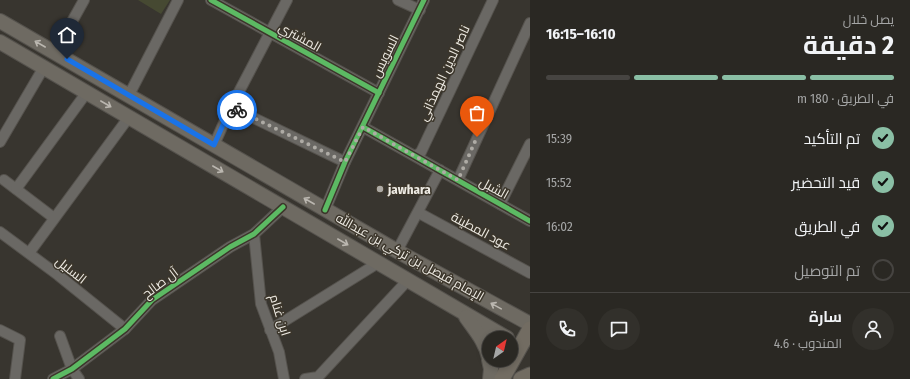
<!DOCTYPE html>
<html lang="ar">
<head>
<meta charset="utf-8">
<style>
  :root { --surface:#2a2823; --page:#32302b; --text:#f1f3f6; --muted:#a5a6a6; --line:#464441; --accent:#8abfa5 }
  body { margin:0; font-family:"Fira Sans Condensed",Cairo,sans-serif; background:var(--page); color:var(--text); direction:rtl; height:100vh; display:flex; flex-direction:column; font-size:15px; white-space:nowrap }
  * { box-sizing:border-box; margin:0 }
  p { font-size:13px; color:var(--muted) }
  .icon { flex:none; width:22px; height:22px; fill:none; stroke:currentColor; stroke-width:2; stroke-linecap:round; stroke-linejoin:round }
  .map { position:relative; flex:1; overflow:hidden; direction:ltr }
  .details { display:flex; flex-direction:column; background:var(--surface); width:380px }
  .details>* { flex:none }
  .needle { width:26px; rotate:34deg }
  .buttons { position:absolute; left:482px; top:331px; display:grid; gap:8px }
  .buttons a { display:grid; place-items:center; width:36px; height:36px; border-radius:50%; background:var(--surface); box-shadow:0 2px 6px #0003,0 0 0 1px var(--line); font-size:20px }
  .pin { position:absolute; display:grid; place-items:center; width:34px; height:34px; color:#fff; margin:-41px -17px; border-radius:50% 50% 50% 0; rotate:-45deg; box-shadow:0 0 4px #0007 }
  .pin .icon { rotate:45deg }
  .courier { position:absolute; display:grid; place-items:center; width:40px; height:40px; margin:-20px; border:3px solid #1a73e8; border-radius:50%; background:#fff; color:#222; box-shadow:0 1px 5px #0007 }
  .head em { font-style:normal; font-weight:700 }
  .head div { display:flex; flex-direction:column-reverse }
  .head { display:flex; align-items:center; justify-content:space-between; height:68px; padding:0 16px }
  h1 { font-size:26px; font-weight:700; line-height:30px }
  .bar { display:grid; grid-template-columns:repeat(4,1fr); gap:6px 4px; align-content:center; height:48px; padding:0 16px }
  .bar i { height:5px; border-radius:3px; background:var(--line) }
  .bar .on { background:var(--accent) }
  .bar p { grid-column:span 4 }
  .line { display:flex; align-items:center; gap:10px; padding:0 16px; border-top:1px solid var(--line) }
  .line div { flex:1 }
  .round { display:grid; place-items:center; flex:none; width:42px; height:42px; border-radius:21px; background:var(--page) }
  ol { padding:0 16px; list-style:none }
  li { display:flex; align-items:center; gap:12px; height:44px }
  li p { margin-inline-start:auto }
  li .icon { padding:4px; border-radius:50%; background:var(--accent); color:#111; stroke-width:4 }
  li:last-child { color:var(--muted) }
  li i { width:22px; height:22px; border:2px solid var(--line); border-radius:50% }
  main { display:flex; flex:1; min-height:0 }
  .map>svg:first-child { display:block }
</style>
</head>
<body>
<main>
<section class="details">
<div class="head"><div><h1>2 دقيقة</h1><p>يصل خلال</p></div><em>16:10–16:15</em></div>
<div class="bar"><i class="on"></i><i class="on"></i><i class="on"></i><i></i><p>في الطريق · 180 m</p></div>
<ol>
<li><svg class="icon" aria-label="check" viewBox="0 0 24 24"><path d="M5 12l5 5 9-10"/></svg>تم التأكيد<p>15:39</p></li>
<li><svg class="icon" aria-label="check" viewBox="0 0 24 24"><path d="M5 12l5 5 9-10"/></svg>قيد التحضير<p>15:52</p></li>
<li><svg class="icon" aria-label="check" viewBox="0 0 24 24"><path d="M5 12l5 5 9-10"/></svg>في الطريق<p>16:02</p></li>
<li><i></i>تم التوصيل</li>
</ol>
<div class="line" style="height:72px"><a class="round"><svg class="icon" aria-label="person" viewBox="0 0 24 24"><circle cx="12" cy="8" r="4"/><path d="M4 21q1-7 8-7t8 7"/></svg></a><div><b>سارة</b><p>المندوب · 4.6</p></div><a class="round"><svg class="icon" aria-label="chat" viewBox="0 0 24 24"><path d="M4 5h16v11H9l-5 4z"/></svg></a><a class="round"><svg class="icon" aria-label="phone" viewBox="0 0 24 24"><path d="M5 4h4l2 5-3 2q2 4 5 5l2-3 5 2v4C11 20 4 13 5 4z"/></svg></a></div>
</section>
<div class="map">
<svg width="530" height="379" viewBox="0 0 530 379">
  <rect width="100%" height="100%" fill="#38352f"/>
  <!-- green -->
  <polygon fill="#464932" points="138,0 170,0 161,14"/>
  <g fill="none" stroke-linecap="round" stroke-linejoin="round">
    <!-- street casing -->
    <g stroke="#55524d" stroke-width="12">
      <g id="street">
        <polyline points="211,0 379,93"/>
        <polyline points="398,0 420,10"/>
        <polyline points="55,52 84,0"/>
        <polyline points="129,95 178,0"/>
        <polyline points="231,107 345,162"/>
        <polyline points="363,127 530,221"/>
        <polyline points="0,142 44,67"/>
        <polyline points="214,145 231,107 287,0"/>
        <polyline points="416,156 421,152 493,0"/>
        <polyline points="4,180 54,218"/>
        <polyline points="458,180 530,23"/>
        <polyline points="16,189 87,92"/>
        <polyline points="500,204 530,144"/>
        <polyline points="325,210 345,162 424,0"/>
        <polyline points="419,213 530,273"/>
        <polyline points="0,232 58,275 125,329"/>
        <polyline points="254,234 261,304 279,352 284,379"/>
        <polyline points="397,251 440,170"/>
        <polyline points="29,253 129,117"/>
        <polyline points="0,330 20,340 15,379"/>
        <polyline points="270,330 378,263"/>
        <polyline points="60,336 72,369 79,379"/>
        <polyline points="53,379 72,369 125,329 152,300 230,247 254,234 283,207"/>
        <polyline points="305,379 318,377 408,280"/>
      </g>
    </g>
    <!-- secondary casing -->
    <g stroke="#55524d" stroke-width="16">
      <g id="secondary">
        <polyline points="0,21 397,251 530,324"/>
        <polyline points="0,42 507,338"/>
        <path d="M466,317C475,330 486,342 489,358"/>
        <polyline points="489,360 491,369 490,379"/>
      </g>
    </g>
    <!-- primary casing -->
    <g stroke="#55524d" stroke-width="17">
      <g id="primary">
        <polyline points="502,379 530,329"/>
        <polyline points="521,379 530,375"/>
      </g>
    </g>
    <!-- street -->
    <use href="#street" stroke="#6a6864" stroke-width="10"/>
    <!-- secondary -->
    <use href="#secondary" stroke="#6e6a62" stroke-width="14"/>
    <!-- primary -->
    <use href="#primary" stroke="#726c62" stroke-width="15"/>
    <!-- cycleway casing -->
    <g stroke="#3c362b" stroke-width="8">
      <g id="cycleway">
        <polyline points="211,0 379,93"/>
        <polyline points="363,127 530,221"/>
        <polyline points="325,210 345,162 424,0"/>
        <polyline points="53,379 72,369 125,329 152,300 230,247 254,234 283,207"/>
      </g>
    </g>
    <!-- cycleway -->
    <use href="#cycleway" stroke="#5cba63" stroke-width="5"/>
  </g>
  <!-- one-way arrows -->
  <defs><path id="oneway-shaft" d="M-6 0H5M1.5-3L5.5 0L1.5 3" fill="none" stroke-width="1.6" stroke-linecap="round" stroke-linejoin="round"/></defs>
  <g stroke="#bbb7b0">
    <use href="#oneway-shaft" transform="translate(40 44) rotate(-150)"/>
    <use href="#oneway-shaft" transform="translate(106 104) rotate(30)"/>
    <use href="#oneway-shaft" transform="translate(218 169) rotate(30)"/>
    <use href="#oneway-shaft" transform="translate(309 201) rotate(-150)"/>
    <use href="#oneway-shaft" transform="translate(343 242) rotate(30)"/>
    <use href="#oneway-shaft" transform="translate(496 306) rotate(-151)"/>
  </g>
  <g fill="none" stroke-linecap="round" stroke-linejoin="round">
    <!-- done -->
    <polyline stroke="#aeaba5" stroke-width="4" stroke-dasharray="0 7.2" points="237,110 345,162 363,127 458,180 477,137"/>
    <!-- route -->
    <polyline stroke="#1a73e8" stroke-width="5" points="67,59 214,145 231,107 237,110"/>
  </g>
  <!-- markers -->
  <circle fill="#aeaba5" stroke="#3c362b" stroke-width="1.5" cx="380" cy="189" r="4"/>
  <g text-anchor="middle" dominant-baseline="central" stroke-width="3" stroke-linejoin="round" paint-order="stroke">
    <!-- street labels -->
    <g font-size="13" fill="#eeebe4" stroke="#3c362b">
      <text transform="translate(300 37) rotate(29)">المشتري</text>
      <text transform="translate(385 56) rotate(-64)">السويس</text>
      <text transform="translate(444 73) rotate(-65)">ناصر الدين الهمذاني</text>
      <text transform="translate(494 188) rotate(29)">الشبل</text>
      <text transform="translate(481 231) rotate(28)">عود المطينة</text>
      <text transform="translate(410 257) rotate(29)">الإمام فيصل بن تركي بن عبدالله</text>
      <text transform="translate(71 270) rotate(38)">السليل</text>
      <text transform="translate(160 283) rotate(-37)">آل صالح</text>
      <text transform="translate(280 315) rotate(73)">ابن غنام</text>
    </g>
    <!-- poi labels -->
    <g font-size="13" font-weight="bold" fill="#eeebe4" stroke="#3c362b" text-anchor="start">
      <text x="388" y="189">jawhara</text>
    </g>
  </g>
</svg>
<div class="buttons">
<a><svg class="needle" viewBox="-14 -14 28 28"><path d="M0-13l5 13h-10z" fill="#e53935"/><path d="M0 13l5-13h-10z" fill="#a5a6a6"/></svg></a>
</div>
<div class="pin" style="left:477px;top:137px;background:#ea580c"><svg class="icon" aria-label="bag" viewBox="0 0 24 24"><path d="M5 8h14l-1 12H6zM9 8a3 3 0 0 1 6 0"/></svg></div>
<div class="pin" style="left:67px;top:59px;background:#1f2937"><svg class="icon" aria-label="home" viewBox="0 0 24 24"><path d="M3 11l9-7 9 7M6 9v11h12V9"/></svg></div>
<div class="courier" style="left:237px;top:110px"><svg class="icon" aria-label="bike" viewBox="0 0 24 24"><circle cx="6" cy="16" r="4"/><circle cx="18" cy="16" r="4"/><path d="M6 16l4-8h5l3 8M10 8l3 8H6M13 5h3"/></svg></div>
</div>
</main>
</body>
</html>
